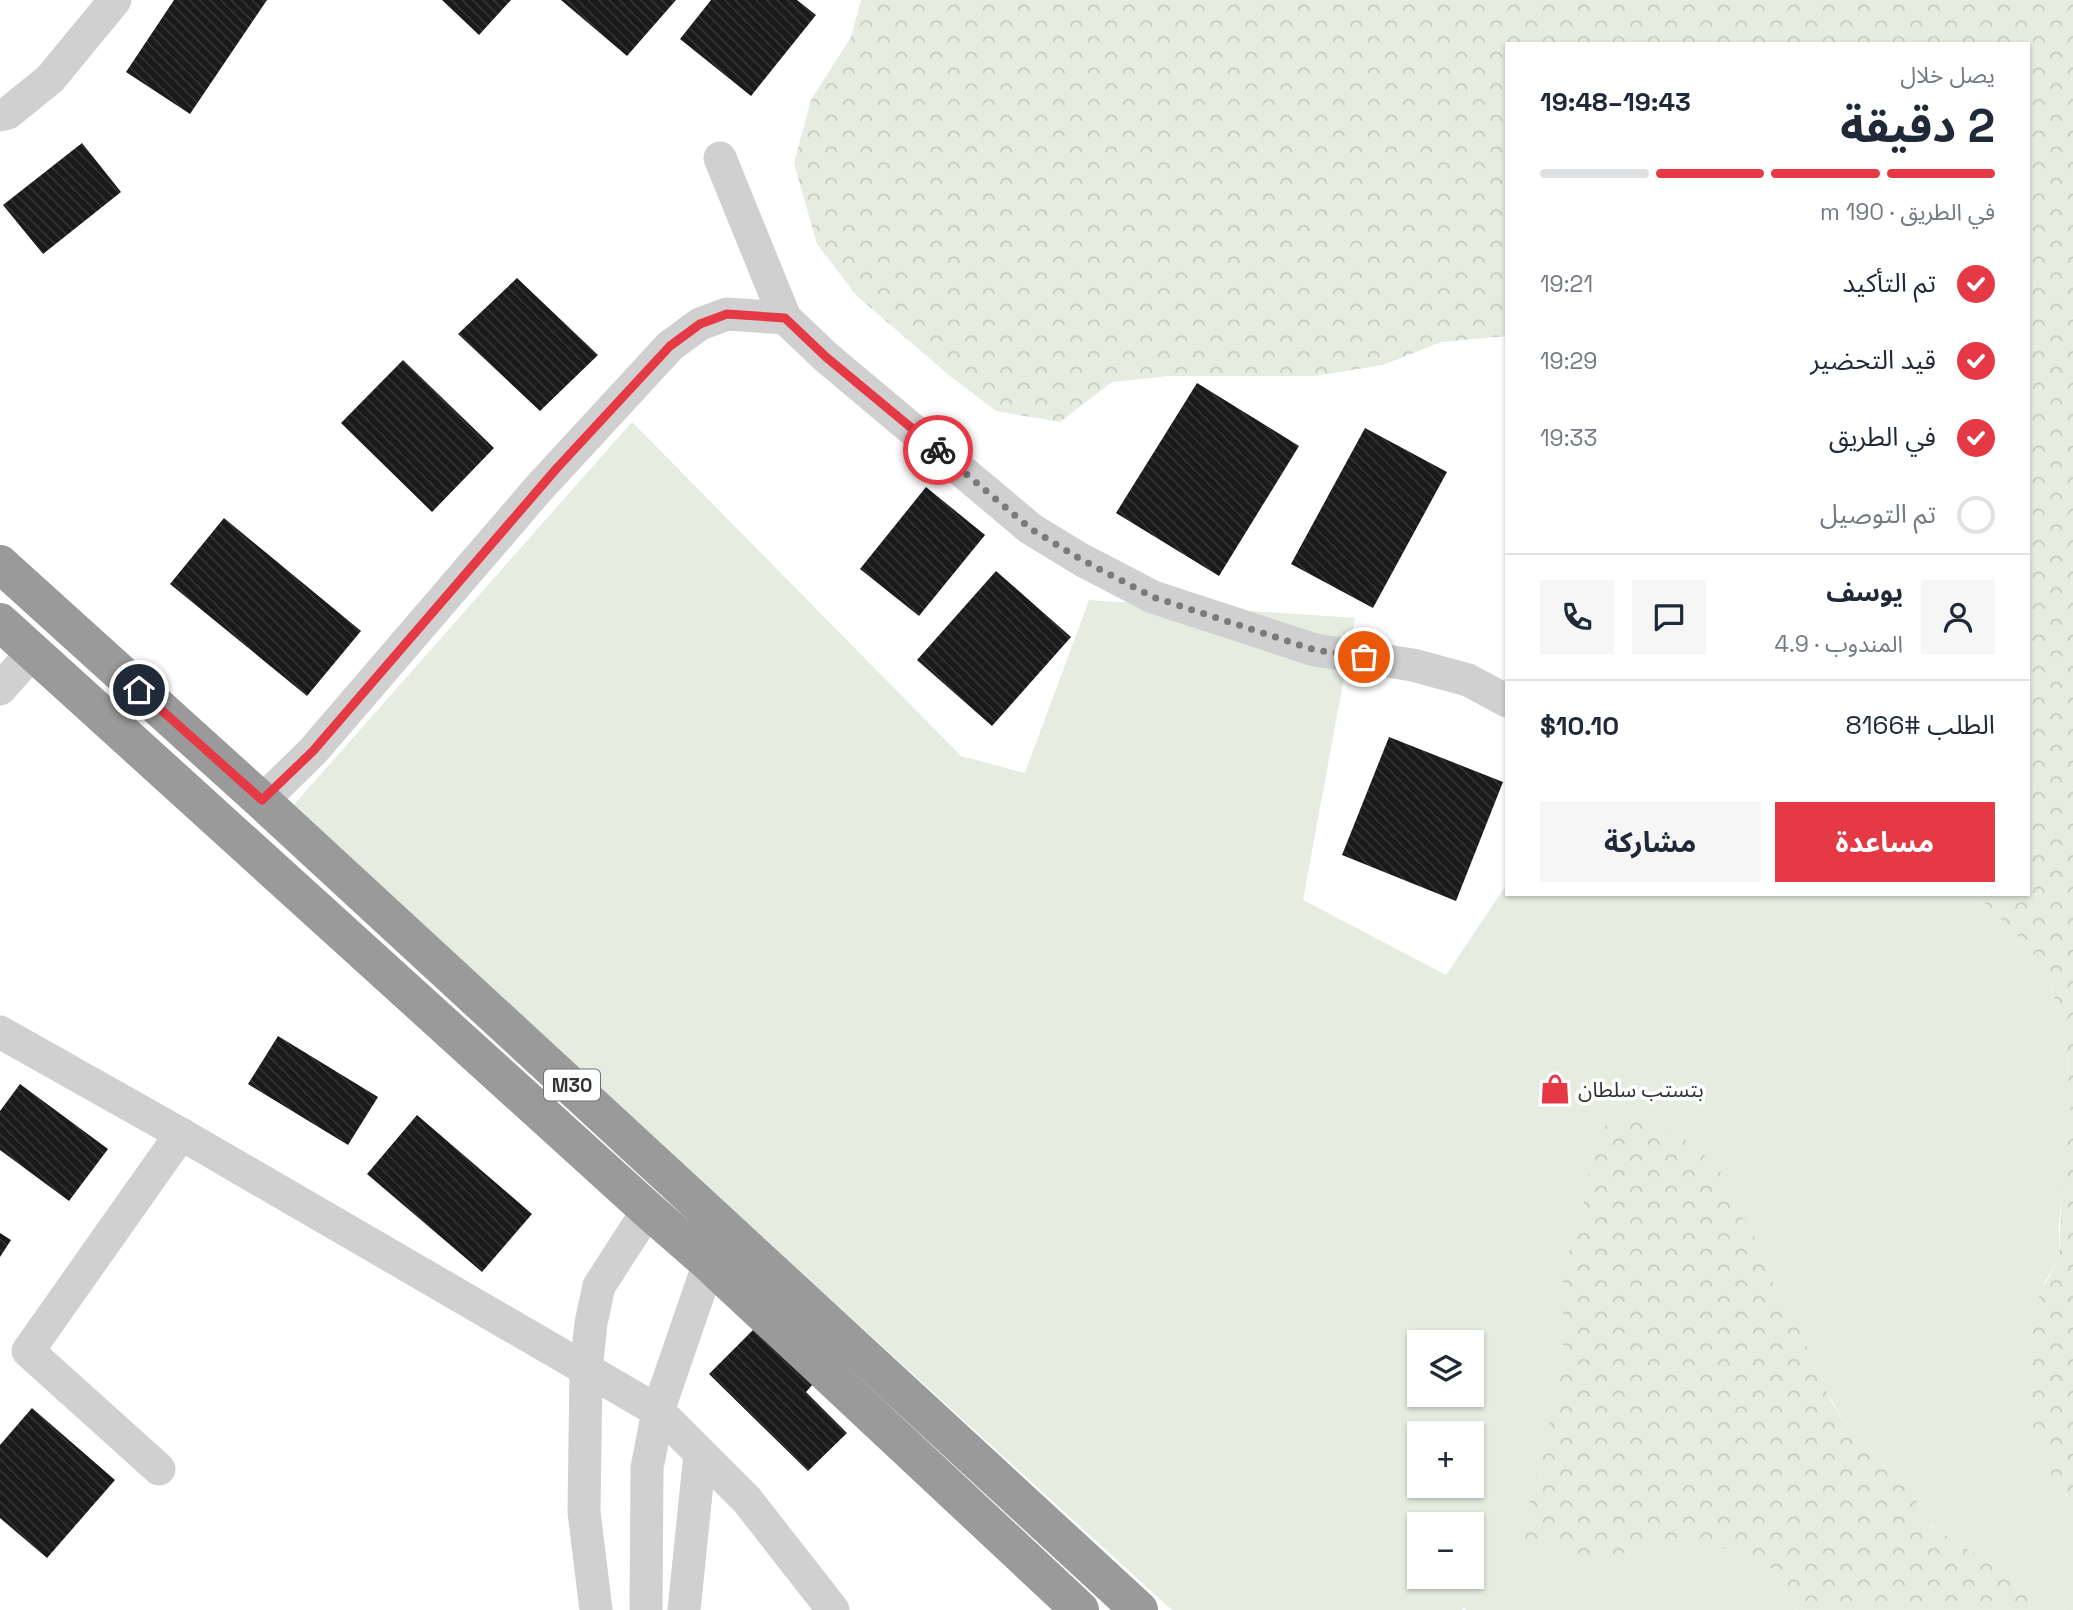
<!DOCTYPE html>
<html lang="ar">
<head>
<meta charset="utf-8">
<style>
  :root { --surface:#fff; --page:#f6f6f7; --text:#1f2937; --muted:#747a83; --line:#e0e1e3; --accent:#e63946 }
  body { margin:0; font-family:"Space Grotesk","Noto Sans Arabic",sans-serif; background:var(--page); color:var(--text); direction:rtl; height:100vh; display:flex; flex-direction:column; font-size:26px; white-space:nowrap }
  * { box-sizing:border-box; margin:0 }
  p { font-size:23px; color:var(--muted) }
  .icon { flex:none; width:38px; height:38px; fill:none; stroke:currentColor; stroke-width:2; stroke-linecap:round; stroke-linejoin:round }
  .map { position:relative; flex:1; overflow:hidden; direction:ltr }
  .drawer { position:absolute; left:1505px; top:42px; width:525px; height:854px; display:flex; flex-direction:column; background:var(--surface); border-radius:0px; box-shadow:0 2px 5px #0004; direction:rtl }
  .drawer>* { flex:none }
  .tools { position:absolute; left:1407px; top:1330px; display:grid; gap:14px }
  .tools a { display:grid; place-items:center; width:77px; height:77px; border-radius:0px; background:var(--surface); box-shadow:0 2px 5px #0004; font-size:35px }
  .pin { position:absolute; display:grid; place-items:center; width:60px; height:60px; color:#fff; margin:-30px; border:4px solid #fff; border-radius:50%; box-shadow:0 2px 7px #0007 }
  .courier { position:absolute; display:grid; place-items:center; width:70px; height:70px; margin:-35px; border:5px solid #e63946; border-radius:50%; background:#fff; color:#222; box-shadow:0 2px 9px #0007 }
  .head em { font-style:normal; font-weight:700 }
  .head div { display:flex; flex-direction:column-reverse }
  .head { display:flex; align-items:center; justify-content:space-between; height:119px; padding:0 35px }
  h1 { font-size:46px; font-weight:700; line-height:52px }
  .bar { display:grid; grid-template-columns:repeat(4,1fr); gap:10px 7px; align-content:center; height:84px; padding:0 35px }
  .bar i { height:9px; border-radius:5px; background:var(--line) }
  .bar .current { background:var(--accent) }
  .bar p { grid-column:span 4 }
  .line { display:flex; align-items:center; gap:18px; padding:0 35px; border-top:2px solid var(--line) }
  .line div { flex:1 }
  .round { display:grid; place-items:center; flex:none; width:74px; height:74px; border-radius:0px; background:var(--page) }
  ol { padding:0 35px; list-style:none }
  li { display:flex; align-items:center; gap:21px; height:77px }
  li p { margin-inline-start:auto }
  li .icon { padding:7px; border-radius:50%; background:var(--accent); color:#fff; stroke-width:4 }
  li:last-child { color:var(--muted) }
  li i { width:38px; height:38px; border:4px solid var(--line); border-radius:50% }
  .action { display:flex; gap:14px; margin-top:auto; padding:14px 35px }
  .action a { flex:1; height:80px; border-radius:0px; background:var(--accent); color:#fff; font-size:28px; font-weight:700; line-height:80px; text-align:center }
  .action a+a { background:var(--page); color:var(--text) }
  .map>svg:first-child { display:block }
</style>
</head>
<body>
<div class="map">
<svg width="2073" height="1610" viewBox="0 0 2073 1610">
  <defs>
    <pattern id="forest-crowns" width="20" height="18" patternUnits="userSpaceOnUse" patternTransform="scale(1.75)"><rect width="20" height="18" fill="#e6ecdf"/><path d="M2 6a3 3 0 1 1 6 0M12 15a3 3 0 1 1 6 0" fill="none" stroke="#c6cbc0"/></pattern>
    <pattern id="building-back-hatch" width="6" height="6" patternUnits="userSpaceOnUse" patternTransform="scale(1.75)"><rect width="6" height="6" fill="#1a1a1a"/><path d="M-1 5l2 2M0 0l6 6M5-1l2 2" fill="none" stroke="#333"/></pattern>
  </defs>
  <rect width="100%" height="100%" fill="#fff"/>
  <!-- green -->
  <path fill="#e6ecdf" fill-rule="evenodd" d="M632,422L961,756L1025,773L1089,600L1355,618L1303,900L1446,975L1507,884V894H1976L2031,950L2050,980L2067,1052L2070,1118L2059,1224V1257L2045,1282L2028,1346V1412L2050,1473L2073,1502V1610H2065L1931,1526L1917,1501L1847,1426L1816,1374L1792,1315L1774,1287L1766,1260L1752,1232L1736,1207L1722,1174L1597,1130L1583,1205L1563,1271V1368L1541,1460L1611,1556L1677,1543L1744,1551L1774,1570L1797,1610H1467L1464,1608L1461,1610H1172L291,808ZM1419,1342H1472V1395H1419ZM1419,1433H1472V1486H1419ZM1419,1524H1472V1577H1419Z"/>
  <!-- forest -->
  <g fill="url(#forest-crowns)">
    <polygon points="861,0 2073,0 2073,1502 2050,1473 2028,1412 2028,1346 2031,1312 2059,1257 2062,1188 2070,1118 2067,1052 2050,980 2031,950 1976,894 2028,894 2028,44 1507,44 1507,336 1441,342 1383,365 1314,376 1169,376 1112,382 1060,422 996,411 950,376 857,296 817,244 794,163 811,100 851,37"/>
    <polygon points="1624,1118 1655,1124 1680,1135 1702,1152 1722,1174 1736,1207 1752,1232 1766,1260 1774,1287 1792,1315 1831,1401 1847,1426 1917,1501 1931,1526 2065,1610 1797,1610 1774,1570 1744,1551 1677,1543 1611,1556 1580,1556 1521,1537 1563,1368 1563,1271 1583,1205 1597,1130"/>
  </g>
  <!-- building -->
  <g fill="url(#building-back-hatch)">
    <polygon points="174,0 267,0 190,114 126,72"/>
    <polygon points="442,0 511,0 479,35"/>
    <polygon points="561,0 676,0 627,56"/>
    <polygon points="711,0 797,0 816,15 751,96 680,39"/>
    <polygon points="82,143 121,192 43,254 3,205"/>
    <polygon points="517,278 598,355 540,411 458,334"/>
    <polygon points="403,360 494,448 432,512 341,423"/>
    <polygon points="1197,383 1299,446 1219,576 1116,513"/>
    <polygon points="1365,428 1447,472 1373,608 1291,564"/>
    <polygon points="926,487 985,535 919,616 860,569"/>
    <polygon points="224,518 361,631 307,696 170,584"/>
    <polygon points="996,571 1071,637 992,726 917,660"/>
    <polygon points="1389,737 1503,782 1456,901 1342,855"/>
    <polygon points="278,1036 378,1097 348,1145 248,1084"/>
    <polygon points="20,1084 108,1149 69,1201 0,1150 0,1111"/>
    <polygon points="417,1115 532,1214 482,1272 367,1174"/>
    <polygon points="0,1233 11,1240 0,1257"/>
    <polygon points="756,1327 814,1383 806,1392 847,1433 808,1471 709,1374"/>
    <polygon points="32,1408 115,1480 47,1558 0,1518 0,1445"/>
  </g>
  <g fill="none" stroke-linecap="round" stroke-linejoin="round">
    <!-- minor -->
    <g stroke="#d0d0d0" stroke-width="33">
      <polyline points="0,115 8,113 50,79 115,0"/>
      <polyline points="720,158 785,318"/>
      <polyline points="0,689 32,653"/>
      <polyline points="262,801 313,751 539,488 670,346 700,324 727,314 785,318 826,357 1031,529 1082,560 1153,597 1315,650 1413,665 1468,680 1507,701"/>
      <polyline points="0,1032 181,1134 658,1411 747,1500 833,1610"/>
      <polyline points="159,1469 28,1351 181,1134"/>
      <polyline points="596,1610 584,1512 586,1370 591,1323 599,1286 648,1210"/>
      <polyline points="646,1610 647,1468 658,1411 709,1263"/>
      <polyline points="684,1610 700,1454"/>
    </g>
    <!-- motorway -->
    <g stroke="#9a9a9a" stroke-width="38">
      <polyline points="0,564 262,801 1139,1610"/>
      <polyline points="0,622 648,1210 709,1263 1080,1610"/>
    </g>
  </g>
  <g fill="none" stroke-linecap="round" stroke-linejoin="round">
    <!-- done -->
    <polyline stroke="#7a7a7a" stroke-width="7" stroke-dasharray="0 12.6" points="938,450 1031,529 1082,560 1153,597 1315,650 1364,657"/>
    <!-- route -->
    <polyline stroke="#e63946" stroke-width="9" points="139,690 262,800 313,751 557,468 670,346 700,324 727,314 785,318 826,357 938,450"/>
  </g>
  <!-- icons -->
  <defs>
    <g id="shop-bare" transform="scale(2.415)"><path d="M-5-2.5h2.3a2.7 3.5 0 0 1 5.4 0H5L5.5 6h-11ZM-1.5-2.5h3a1.5 2.3 0 0 0-3 0Z" fill="#e63946" stroke="#fff" stroke-width="2.5" paint-order="stroke"/></g>
  </defs>
  <g fill-rule="evenodd">
    <use href="#shop-bare" x="1555" y="1089"/>
  </g>
  <g text-anchor="middle" dominant-baseline="central" stroke-width="7" stroke-linejoin="round" paint-order="stroke">
    <!-- shield labels -->
    <rect fill="#fff" stroke="#707070" stroke-width="2" x="544" y="1069.5" width="56" height="31" rx="5"/>
    <g font-size="19" font-weight="bold" fill="#333">
      <text x="572" y="1085">M30</text>
    </g>
    <!-- poi labels -->
    <g font-size="21" fill="#333" stroke="#fff" text-anchor="start">
      <text x="1578" y="1089">بتستب سلطان</text>
    </g>
  </g>
</svg>
<div class="tools">
<a><svg class="icon" aria-label="layers" viewBox="0 0 24 24"><path d="M12 4l9 5-9 5-9-5zM3 14l9 5 9-5"/></svg></a>
<a>+</a>
<a>−</a>
</div>
<div class="pin" style="left:1364px;top:657px;background:#ea580c"><svg class="icon" aria-label="bag" viewBox="0 0 24 24"><path d="M5 8h14l-1 12H6zM9 8a3 3 0 0 1 6 0"/></svg></div>
<div class="pin" style="left:139px;top:690px;background:#1f2937"><svg class="icon" aria-label="home" viewBox="0 0 24 24"><path d="M3 11l9-7 9 7M6 9v11h12V9"/></svg></div>
<div class="courier" style="left:938px;top:450px"><svg class="icon" aria-label="bike" viewBox="0 0 24 24"><circle cx="6" cy="16" r="4"/><circle cx="18" cy="16" r="4"/><path d="M6 16l4-8h5l3 8M10 8l3 8H6M13 5h3"/></svg></div>
<section class="drawer">
<div class="head"><div><h1>2 دقيقة</h1><p>يصل خلال</p></div><em>19:43–19:48</em></div>
<div class="bar"><i class="current"></i><i class="current"></i><i class="current"></i><i></i><p>في الطريق · 190 m</p></div>
<ol>
<li><svg class="icon" aria-label="check" viewBox="0 0 24 24"><path d="M5 12l5 5 9-10"/></svg>تم التأكيد<p>19:21</p></li>
<li><svg class="icon" aria-label="check" viewBox="0 0 24 24"><path d="M5 12l5 5 9-10"/></svg>قيد التحضير<p>19:29</p></li>
<li><svg class="icon" aria-label="check" viewBox="0 0 24 24"><path d="M5 12l5 5 9-10"/></svg>في الطريق<p>19:33</p></li>
<li><i></i>تم التوصيل</li>
</ol>
<div class="line" style="height:126px"><a class="round"><svg class="icon" aria-label="person" viewBox="0 0 24 24"><circle cx="12" cy="8" r="4"/><path d="M4 21q1-7 8-7t8 7"/></svg></a><div><b>يوسف</b><p>المندوب · 4.9</p></div><a class="round"><svg class="icon" aria-label="chat" viewBox="0 0 24 24"><path d="M4 5h16v11H9l-5 4z"/></svg></a><a class="round"><svg class="icon" aria-label="phone" viewBox="0 0 24 24"><path d="M5 4h4l2 5-3 2q2 4 5 5l2-3 5 2v4C11 20 4 13 5 4z"/></svg></a></div>
<div class="line" style="height:91px"><div>الطلب #8166</div><b>$10.10</b></div>
<div class="action"><a>مساعدة</a><a>مشاركة</a></div>
</section>
</div>
</body>
</html>
